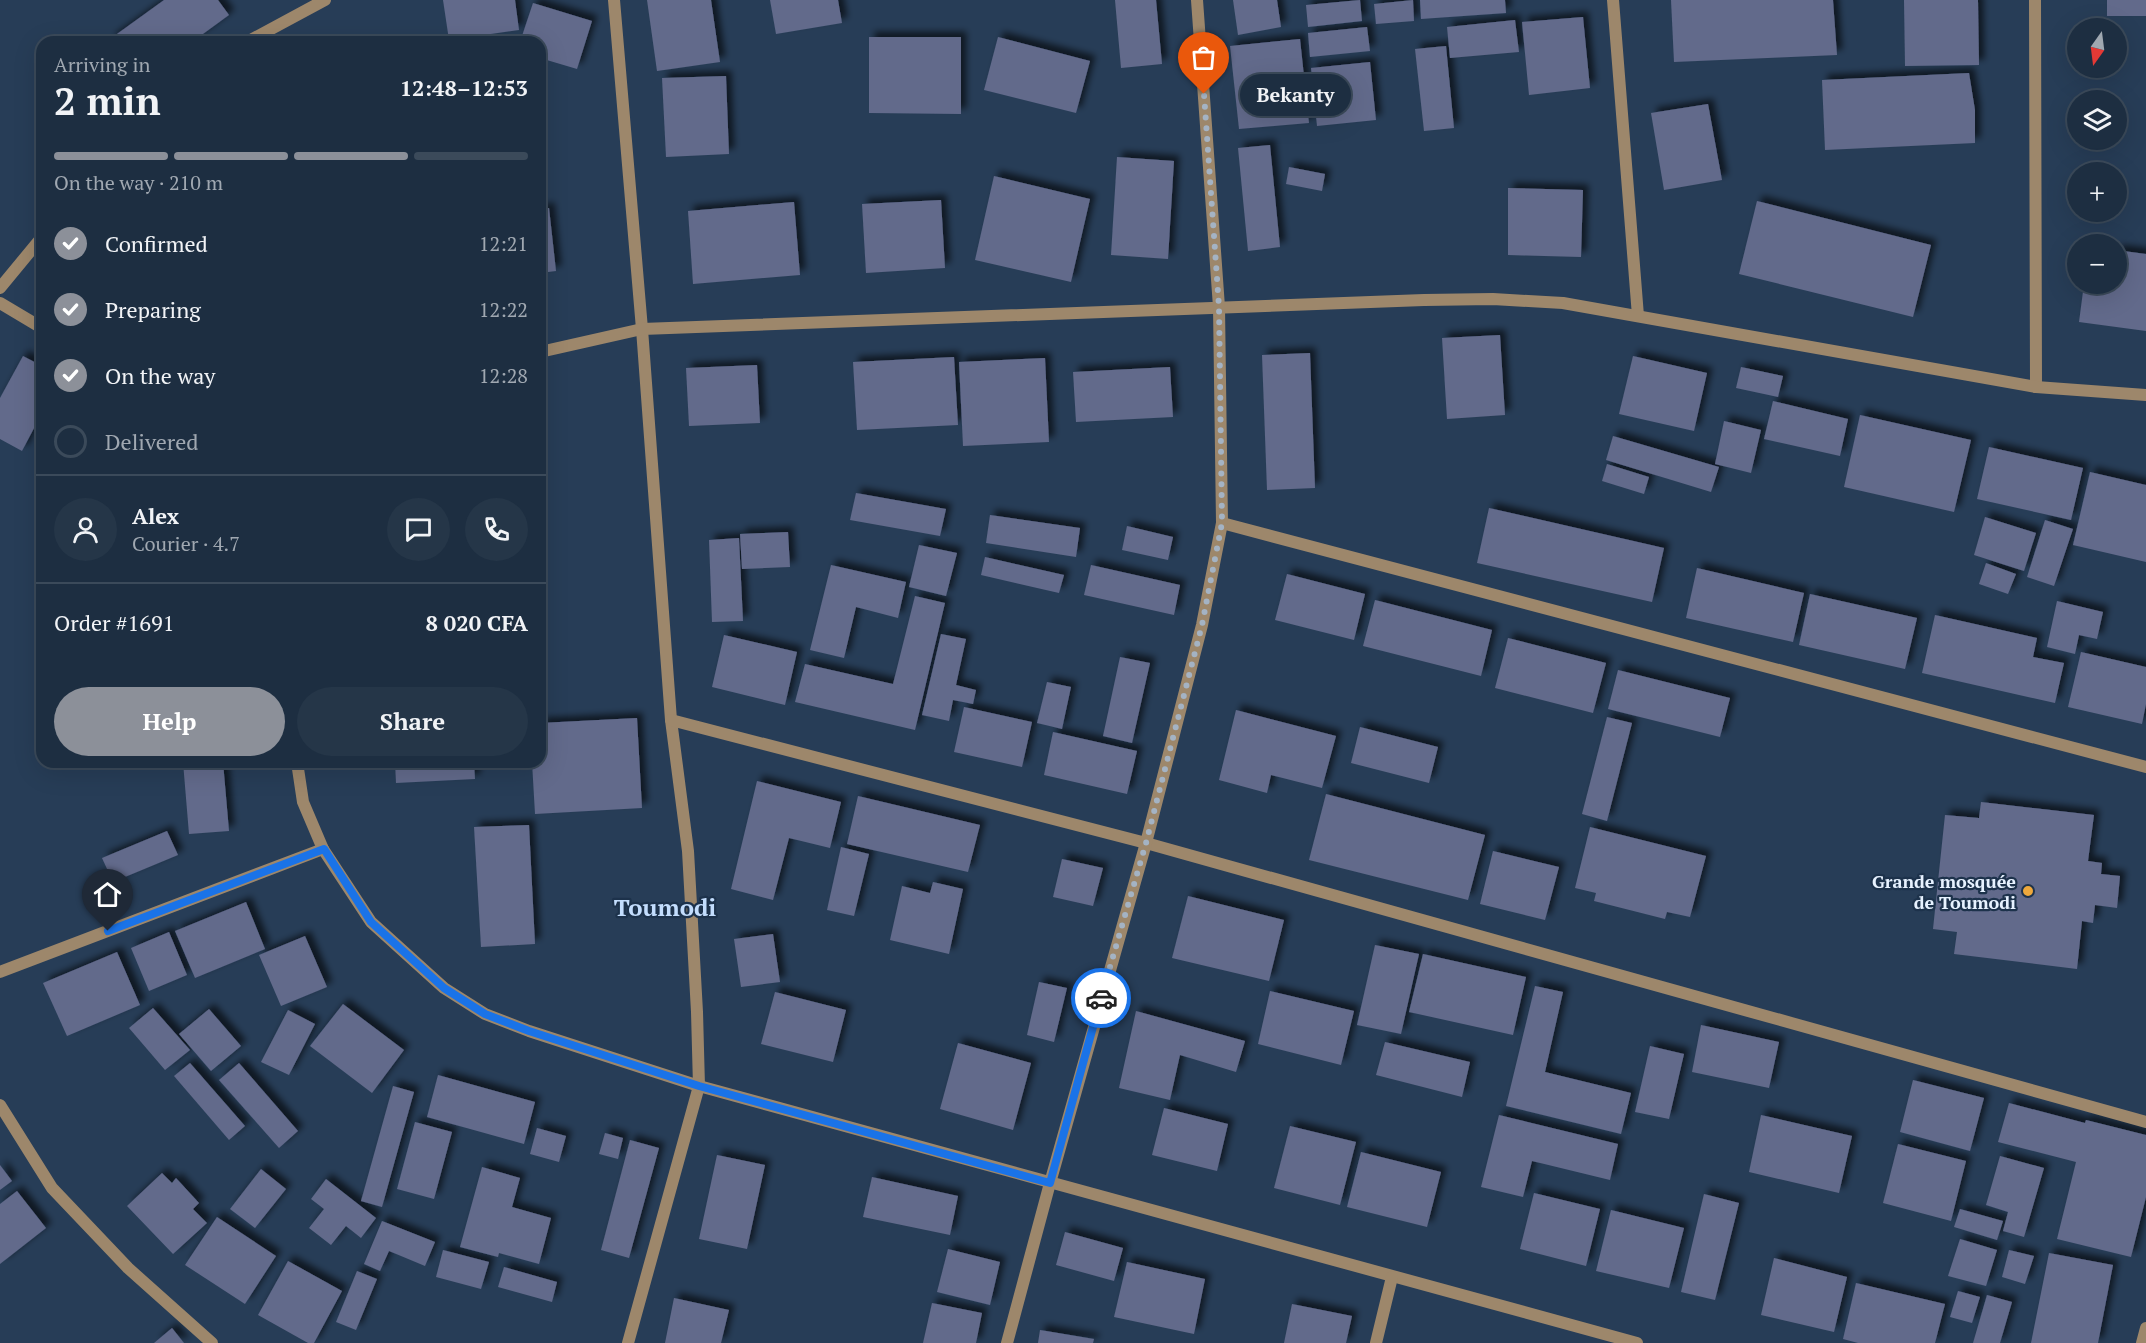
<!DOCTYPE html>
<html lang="en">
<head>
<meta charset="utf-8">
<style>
  :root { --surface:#1d2e41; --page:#253648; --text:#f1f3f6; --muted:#a0a8b1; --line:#3b4a5a; --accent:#8c9099 }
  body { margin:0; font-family:"PT Serif",serif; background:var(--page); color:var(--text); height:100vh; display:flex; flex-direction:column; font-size:22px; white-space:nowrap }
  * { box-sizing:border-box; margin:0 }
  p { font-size:20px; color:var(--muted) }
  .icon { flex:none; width:33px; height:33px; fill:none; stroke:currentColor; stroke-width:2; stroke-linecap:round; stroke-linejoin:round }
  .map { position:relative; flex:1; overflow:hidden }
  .sheet { position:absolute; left:36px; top:36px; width:510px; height:732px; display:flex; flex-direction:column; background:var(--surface); border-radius:18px; box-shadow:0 6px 24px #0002,0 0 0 2px var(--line) }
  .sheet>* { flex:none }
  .needle { width:39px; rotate:194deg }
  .tools { position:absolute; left:2067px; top:18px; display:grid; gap:12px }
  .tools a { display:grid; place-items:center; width:60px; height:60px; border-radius:50%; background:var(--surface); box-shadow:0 6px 24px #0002,0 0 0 2px var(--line); font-size:30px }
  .pin { position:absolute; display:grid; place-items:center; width:51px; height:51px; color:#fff; margin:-62px -26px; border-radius:50% 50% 50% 0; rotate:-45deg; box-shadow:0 0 6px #0007 }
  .pin .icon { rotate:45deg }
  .courier { position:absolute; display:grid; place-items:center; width:60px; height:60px; margin:-30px; border:4px solid #1a73e8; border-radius:50%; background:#fff; color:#222; box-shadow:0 2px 8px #0007 }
  .bubble { position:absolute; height:42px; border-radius:21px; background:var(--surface); box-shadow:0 6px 24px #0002,0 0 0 2px var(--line); font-size:20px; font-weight:700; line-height:42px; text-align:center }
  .summary em { font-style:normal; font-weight:700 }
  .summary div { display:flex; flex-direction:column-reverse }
  .summary { display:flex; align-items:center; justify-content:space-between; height:102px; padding:0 18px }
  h1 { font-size:39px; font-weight:700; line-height:45px }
  .bar { display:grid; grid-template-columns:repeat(4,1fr); gap:9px 6px; align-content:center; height:72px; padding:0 18px }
  .bar i { height:8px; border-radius:4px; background:var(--line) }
  .bar .active { background:var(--accent) }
  .bar p { grid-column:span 4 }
  .line { display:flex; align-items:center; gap:15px; padding:0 18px; border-top:2px solid var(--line) }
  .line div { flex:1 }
  .round { display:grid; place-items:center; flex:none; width:63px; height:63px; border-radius:32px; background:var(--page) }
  ol { padding:0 18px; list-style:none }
  li { display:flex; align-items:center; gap:18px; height:66px }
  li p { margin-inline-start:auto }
  li .icon { padding:6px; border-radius:50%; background:var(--accent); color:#fff; stroke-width:4 }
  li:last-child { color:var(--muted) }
  li i { width:33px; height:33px; border:3px solid var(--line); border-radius:50% }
  .button { display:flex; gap:12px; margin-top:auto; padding:12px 18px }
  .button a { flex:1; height:69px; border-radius:36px; background:var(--accent); color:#fff; font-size:24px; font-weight:700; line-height:69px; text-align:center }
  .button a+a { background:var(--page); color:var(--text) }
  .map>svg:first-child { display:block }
</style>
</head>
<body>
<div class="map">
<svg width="2146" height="1343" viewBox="0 0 2146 1343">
  <defs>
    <filter id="shadow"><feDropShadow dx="5.5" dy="-5.5" stdDeviation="3" flood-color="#0009"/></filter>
  </defs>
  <rect width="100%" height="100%" fill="#273d57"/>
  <!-- building -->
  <g fill="#626a8b" filter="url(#shadow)">
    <polygon points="164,0 218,0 229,15 192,42 112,42 110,39"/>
    <polygon points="443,0 515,0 519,30 449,40"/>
    <polygon points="647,0 711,0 720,62 657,71"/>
    <polygon points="770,0 838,0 842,23 776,34"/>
    <polygon points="1115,0 1156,0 1162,64 1121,68"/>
    <polygon points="1233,0 1277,0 1281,27 1238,35"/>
    <polygon points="1360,0 1362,21 1308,27 1306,5"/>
    <polygon points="1413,0 1414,21 1376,24 1374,4"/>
    <polygon points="1420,0 1505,0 1506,13 1421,19"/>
    <polygon points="1671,0 1833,0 1837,55 1674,62"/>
    <polygon points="1904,0 1978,0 1979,65 1905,66"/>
    <rect x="2107" y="0" width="39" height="16"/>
    <polygon points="533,3 592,21 577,69 540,58 540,42 520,42"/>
    <polygon points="1583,17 1590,88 1529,95 1522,22"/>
    <polygon points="1515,20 1519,52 1450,58 1447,27"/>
    <polygon points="1367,27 1370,51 1310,57 1308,33"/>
    <polygon points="869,37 961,37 961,114 869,113"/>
    <polygon points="998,37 1090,61 1076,113 984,90"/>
    <polygon points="1300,39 1309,123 1239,129 1230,46"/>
    <polygon points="1446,46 1454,128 1424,131 1415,49"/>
    <polygon points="1370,62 1376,120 1317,126 1311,68"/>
    <polygon points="1969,73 1975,110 1975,143 1825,150 1822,80"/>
    <polygon points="726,76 729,154 666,157 662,78"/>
    <polygon points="1708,104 1722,180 1664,190 1651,113"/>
    <polygon points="1270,145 1280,247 1248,251 1238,148"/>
    <polygon points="1117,157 1174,161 1168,259 1111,255"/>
    <polygon points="1289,167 1325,174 1322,191 1286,184"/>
    <polygon points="994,176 1090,199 1071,282 975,260"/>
    <polygon points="1508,188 1583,190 1581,257 1508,255"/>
    <polygon points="941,200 945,268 866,273 862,204"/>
    <polygon points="1757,201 1931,245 1913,317 1739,274"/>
    <polygon points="794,202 800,275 693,284 688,211"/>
    <polygon points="549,208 556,271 540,273 540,209"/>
    <polygon points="2116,250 2146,254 2146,331 2079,322 2084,284 2116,284"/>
    <polygon points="1500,335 1505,415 1447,419 1442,338"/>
    <polygon points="1310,353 1315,488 1267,490 1262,355"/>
    <polygon points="23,356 42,366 42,413 22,451 0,439 0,398"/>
    <polygon points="1633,356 1707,373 1694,431 1619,414"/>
    <polygon points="954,357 958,425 857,430 853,362"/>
    <polygon points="1045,358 1049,442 963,446 959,362"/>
    <polygon points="757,365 760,423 689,426 686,368"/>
    <polygon points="1170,367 1173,417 1076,422 1073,372"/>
    <polygon points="1741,367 1783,376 1778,397 1736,388"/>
    <polygon points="1773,401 1848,419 1840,456 1764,439"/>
    <polygon points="1860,415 1971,440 1954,512 1844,487"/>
    <polygon points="1724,421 1761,430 1751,473 1715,464"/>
    <polygon points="1613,436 1719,467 1711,492 1606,460"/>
    <polygon points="1989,447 2083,468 2071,520 1977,499"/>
    <polygon points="1607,464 1649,477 1644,494 1602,481"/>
    <polygon points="2090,472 2146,485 2146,562 2073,545"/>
    <polygon points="856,493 946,509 940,536 850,520"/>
    <polygon points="1489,508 1664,548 1652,602 1477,563"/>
    <polygon points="990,515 1080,528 1076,557 986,543"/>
    <polygon points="1985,517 2036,533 2024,571 1974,555"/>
    <polygon points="2045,520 2073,529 2054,586 2027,577"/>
    <polygon points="1127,526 1173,537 1168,560 1122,550"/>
    <polygon points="788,532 790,567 742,569 740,534"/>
    <polygon points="739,538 743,621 712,622 709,540"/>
    <polygon points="919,545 957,553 946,596 909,587"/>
    <polygon points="985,557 1064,575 1059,593 981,575"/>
    <polygon points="1986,563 2016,574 2008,594 1979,584"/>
    <polygon points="831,565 906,582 898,618 856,607 844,658 810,650"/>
    <polygon points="1091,565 1180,585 1174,615 1084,595"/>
    <polygon points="1697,568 1804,593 1793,642 1686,618"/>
    <polygon points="1287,574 1365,594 1354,640 1275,620"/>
    <polygon points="1810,594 1917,618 1905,669 1799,645"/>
    <polygon points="915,596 945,603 915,730 795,702 805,664 893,684"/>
    <polygon points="1375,600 1492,630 1481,676 1363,646"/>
    <polygon points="2057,601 2103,612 2097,639 2079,635 2075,654 2047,647"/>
    <polygon points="1935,615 2037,638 2033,657 2064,663 2055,703 1922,673"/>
    <polygon points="941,634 966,639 956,685 976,690 973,704 953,700 949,721 922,715"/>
    <polygon points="724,635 797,652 785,705 712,687"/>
    <polygon points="1508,638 1606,663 1593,713 1495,688"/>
    <polygon points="2081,652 2146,667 2146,704 2142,724 2068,707"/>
    <polygon points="1120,657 1150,663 1132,743 1103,736"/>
    <polygon points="1618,670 1730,698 1720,737 1608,709"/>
    <polygon points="1047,682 1071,687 1062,729 1037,723"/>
    <polygon points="964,707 1032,722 1022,767 954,752"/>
    <polygon points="1236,710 1336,736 1322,788 1271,775 1267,793 1219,780"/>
    <polygon points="1607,717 1632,723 1607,821 1582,814"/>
    <polygon points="637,718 642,808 535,814 532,762 540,762 540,723"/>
    <polygon points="1360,727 1438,747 1429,783 1351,763"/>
    <polygon points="1053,732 1137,751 1127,794 1044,775"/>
    <polygon points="183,762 223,762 229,831 189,834"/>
    <polygon points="395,762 474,762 475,779 396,783"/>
    <polygon points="757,781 841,802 830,848 789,838 773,900 731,889"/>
    <polygon points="1326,794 1485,835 1468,900 1309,860"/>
    <polygon points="858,796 980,825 968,872 847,844"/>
    <polygon points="1981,802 2094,815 2088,861 2102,863 2101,874 2120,876 2117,908 2095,905 2093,923 2082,921 2077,969 1954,954 1957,932 1933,929 1945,815 1979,818"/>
    <polygon points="529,825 535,944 481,947 474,827"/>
    <polygon points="1590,827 1706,856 1690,917 1667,912 1665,919 1594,901 1596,893 1575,888"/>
    <polygon points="167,831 178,855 113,882 102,858"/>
    <polygon points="841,847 869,854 854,916 827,910"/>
    <polygon points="1493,851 1559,867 1545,920 1480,904"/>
    <polygon points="1062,859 1103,868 1093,906 1053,897"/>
    <polygon points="933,882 963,889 949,954 890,940 902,886 930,893"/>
    <polygon points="1188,896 1284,920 1269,981 1172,958"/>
    <polygon points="246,902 265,949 195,978 175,931"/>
    <polygon points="169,932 187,975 149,991 131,948"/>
    <polygon points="773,934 780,982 741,987 734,939"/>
    <polygon points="305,936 327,987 281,1006 259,955"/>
    <polygon points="1375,945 1419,954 1401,1034 1357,1025"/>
    <polygon points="117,952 140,1005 67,1036 43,983"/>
    <polygon points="1423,954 1526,977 1513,1035 1409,1012"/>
    <polygon points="1039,982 1067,988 1054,1042 1027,1035"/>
    <polygon points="1535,986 1563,992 1545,1072 1631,1093 1621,1134 1506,1106"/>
    <polygon points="1270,991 1354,1011 1341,1065 1258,1044"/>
    <polygon points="775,992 846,1010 833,1062 761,1044"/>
    <polygon points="343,1004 404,1050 372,1093 310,1046"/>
    <polygon points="153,1008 190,1050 165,1070 129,1028"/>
    <polygon points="209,1009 241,1046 211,1071 179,1034"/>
    <polygon points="288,1010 315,1024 289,1075 261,1062"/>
    <polygon points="1136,1011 1245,1041 1236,1072 1180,1055 1170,1100 1119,1088"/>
    <polygon points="1701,1025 1779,1042 1769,1088 1692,1072"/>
    <polygon points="1385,1042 1470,1062 1462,1097 1376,1075"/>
    <polygon points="958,1043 1031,1063 1013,1130 940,1109"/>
    <polygon points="1650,1046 1684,1054 1669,1119 1635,1112"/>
    <polygon points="190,1063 245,1126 229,1140 174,1076"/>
    <polygon points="239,1063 298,1131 279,1148 219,1080"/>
    <polygon points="438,1075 535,1102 524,1144 427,1117"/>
    <polygon points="1913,1080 1984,1098 1970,1151 1900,1132"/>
    <polygon points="393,1086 414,1092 382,1207 361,1201"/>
    <polygon points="2009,1103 2085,1123 2086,1120 2146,1135 2146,1197 2131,1257 2057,1239 2076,1162 1998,1142"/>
    <polygon points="1164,1108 1228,1124 1217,1171 1152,1155"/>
    <polygon points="1499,1115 1618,1144 1610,1180 1532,1161 1523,1197 1481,1187"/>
    <polygon points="1761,1115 1852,1136 1839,1193 1749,1172"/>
    <polygon points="415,1122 452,1132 434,1199 397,1189"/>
    <polygon points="1290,1126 1356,1142 1340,1205 1274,1188"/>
    <polygon points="537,1128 566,1136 559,1162 530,1154"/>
    <polygon points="605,1133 623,1138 618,1159 599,1154"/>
    <polygon points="630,1140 659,1148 629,1258 601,1250"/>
    <polygon points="1898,1144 1966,1161 1951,1221 1883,1203"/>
    <polygon points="1361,1152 1441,1172 1427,1227 1347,1207"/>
    <polygon points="717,1155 765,1165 747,1249 699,1239"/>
    <polygon points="2000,1156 2044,1168 2024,1237 2003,1231 2008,1212 1986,1205"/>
    <polygon points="0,1165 12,1181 0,1190"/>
    <polygon points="482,1167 520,1178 512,1207 551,1218 539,1264 499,1253 498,1257 460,1247"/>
    <polygon points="261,1169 286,1189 255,1228 230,1209"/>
    <polygon points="162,1173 172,1183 176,1178 199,1203 193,1209 207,1223 173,1254 127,1206"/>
    <polygon points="872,1177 958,1196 950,1235 863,1217"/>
    <polygon points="326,1179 376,1218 361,1238 346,1226 331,1245 309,1228 324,1209 311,1199"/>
    <polygon points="17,1191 46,1228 0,1264 0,1204"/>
    <polygon points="1534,1193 1600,1209 1586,1266 1520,1249"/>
    <polygon points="1704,1194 1739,1203 1715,1300 1681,1292"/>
    <polygon points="1960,1209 2003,1221 1997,1240 1954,1227"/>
    <polygon points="1611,1210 1684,1228 1669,1288 1596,1271"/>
    <polygon points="217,1217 276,1256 245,1304 185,1265"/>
    <polygon points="382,1221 435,1242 425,1266 389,1251 380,1271 364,1264"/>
    <polygon points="1065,1232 1123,1248 1114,1281 1056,1265"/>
    <polygon points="1960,1239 1997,1250 1986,1286 1948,1276"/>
    <polygon points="948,1249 1000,1262 990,1305 937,1292"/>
    <polygon points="443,1250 489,1262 481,1289 436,1277"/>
    <polygon points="2009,1250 2034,1256 2025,1284 2002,1277"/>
    <polygon points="2049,1253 2113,1265 2098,1343 2031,1343"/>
    <polygon points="1774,1258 1847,1277 1834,1332 1761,1315"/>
    <polygon points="288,1261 342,1291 314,1343 308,1343 258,1315"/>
    <polygon points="1127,1262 1205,1279 1194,1334 1114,1317"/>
    <polygon points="504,1267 557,1282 552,1302 498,1287"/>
    <polygon points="357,1271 377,1279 356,1330 336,1322"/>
    <polygon points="1856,1283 1945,1304 1935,1343 1858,1343 1843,1339"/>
    <polygon points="1958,1291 1980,1297 1972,1323 1950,1317"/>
    <polygon points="1987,1295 2012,1302 2000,1343 1973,1343"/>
    <polygon points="674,1298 729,1310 721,1343 665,1343"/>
    <polygon points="932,1303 982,1313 976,1343 923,1343"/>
    <polygon points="1292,1304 1352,1316 1346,1343 1284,1343"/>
    <polygon points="172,1328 184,1343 154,1343"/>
    <polygon points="1040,1330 1094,1339 1093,1343 1038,1343"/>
  </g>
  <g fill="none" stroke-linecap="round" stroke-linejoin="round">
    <!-- minor -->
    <g stroke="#9d876b" stroke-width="12">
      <polyline points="614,0 642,329 671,720 688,851 697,1012 699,1086 628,1343"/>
      <polyline points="1613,0 1638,316"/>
      <polyline points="2035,0 2036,387"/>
      <polyline points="247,42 325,0"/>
      <polyline points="0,288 42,237"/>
      <polyline points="0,303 42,328"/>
      <polyline points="540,352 642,329 1424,300 1493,299 1563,303 2036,387 2146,395"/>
      <polyline points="1222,523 2146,767"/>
      <polyline points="671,720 1146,843 2146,1122"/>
      <polyline points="297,762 303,802 323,849 371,922 444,988 485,1014 529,1031 699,1086 1637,1343"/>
      <polyline points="0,972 323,849"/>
      <polyline points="0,1105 52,1188 128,1268 212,1343"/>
      <polyline points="1007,1343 1050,1183 1146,843 1202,625 1222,523 1219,307 1197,0"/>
      <polyline points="1376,1343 1392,1277"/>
    </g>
    <!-- tertiary -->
    <polyline stroke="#9d876b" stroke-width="12" points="2142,1343 2146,1328"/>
  </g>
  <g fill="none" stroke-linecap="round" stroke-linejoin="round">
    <!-- done -->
    <polyline stroke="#a4b3c4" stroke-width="6" stroke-dasharray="0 10.8" points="1101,998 1146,843 1202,625 1222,523 1219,307 1204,94"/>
    <!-- route -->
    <polyline stroke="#1a73e8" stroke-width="8" points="108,931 324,849 371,922 444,988 485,1014 529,1031 699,1086 1050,1183 1101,998"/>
  </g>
  <!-- markers -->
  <circle fill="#eea83c" stroke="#1d324b" stroke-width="2" cx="2028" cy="891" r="6"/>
  <g text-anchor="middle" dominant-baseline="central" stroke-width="4.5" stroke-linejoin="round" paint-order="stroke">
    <!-- poi labels -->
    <g font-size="18" font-weight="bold" fill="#e7f2ff" stroke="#1d324b" text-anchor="end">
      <text x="2016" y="881">Grande mosquée<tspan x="2016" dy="21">de Toumodi</tspan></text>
    </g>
    <!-- district labels -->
    <g font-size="24" font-weight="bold" fill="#c3ddfd" stroke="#1d324b">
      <text x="665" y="907">Toumodi</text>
    </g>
  </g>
</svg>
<div class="tools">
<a><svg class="needle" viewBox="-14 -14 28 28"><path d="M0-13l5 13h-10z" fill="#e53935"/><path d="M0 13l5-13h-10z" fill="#a0a8b1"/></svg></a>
<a><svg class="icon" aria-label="layers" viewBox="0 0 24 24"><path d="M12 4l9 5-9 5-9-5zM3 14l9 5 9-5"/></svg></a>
<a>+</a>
<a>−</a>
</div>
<div class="pin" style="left:1204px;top:94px;background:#ea580c"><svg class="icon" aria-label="bag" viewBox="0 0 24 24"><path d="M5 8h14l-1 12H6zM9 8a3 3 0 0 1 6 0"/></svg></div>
<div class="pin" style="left:108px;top:931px;background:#1f2937"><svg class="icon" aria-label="home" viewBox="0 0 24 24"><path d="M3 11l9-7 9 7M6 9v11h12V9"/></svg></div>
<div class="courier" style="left:1101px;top:998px"><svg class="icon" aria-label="car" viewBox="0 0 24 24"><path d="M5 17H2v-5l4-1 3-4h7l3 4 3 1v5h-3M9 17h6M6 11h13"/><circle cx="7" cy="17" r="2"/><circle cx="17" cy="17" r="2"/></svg></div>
<div class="bubble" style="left:1240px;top:74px;width:111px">Bekanty</div>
<section class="sheet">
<div class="summary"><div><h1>2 min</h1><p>Arriving in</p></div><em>12:48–12:53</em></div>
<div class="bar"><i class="active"></i><i class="active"></i><i class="active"></i><i></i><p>On the way · 210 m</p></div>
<ol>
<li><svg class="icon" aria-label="check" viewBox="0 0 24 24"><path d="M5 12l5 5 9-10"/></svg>Confirmed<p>12:21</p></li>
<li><svg class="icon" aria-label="check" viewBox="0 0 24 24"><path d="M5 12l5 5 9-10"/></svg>Preparing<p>12:22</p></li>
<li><svg class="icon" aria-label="check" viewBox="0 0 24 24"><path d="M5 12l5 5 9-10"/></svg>On the way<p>12:28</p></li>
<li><i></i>Delivered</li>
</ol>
<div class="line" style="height:108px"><a class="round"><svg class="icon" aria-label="person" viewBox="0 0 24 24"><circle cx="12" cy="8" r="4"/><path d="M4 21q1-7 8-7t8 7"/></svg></a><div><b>Alex</b><p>Courier · 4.7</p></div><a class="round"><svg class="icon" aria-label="chat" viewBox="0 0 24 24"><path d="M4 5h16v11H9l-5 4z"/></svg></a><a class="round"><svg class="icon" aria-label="phone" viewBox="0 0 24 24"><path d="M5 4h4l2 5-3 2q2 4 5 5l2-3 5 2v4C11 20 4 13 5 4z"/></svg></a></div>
<div class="line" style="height:78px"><div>Order #1691</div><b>8 020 CFA</b></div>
<div class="button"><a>Help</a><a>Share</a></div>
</section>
</div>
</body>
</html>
